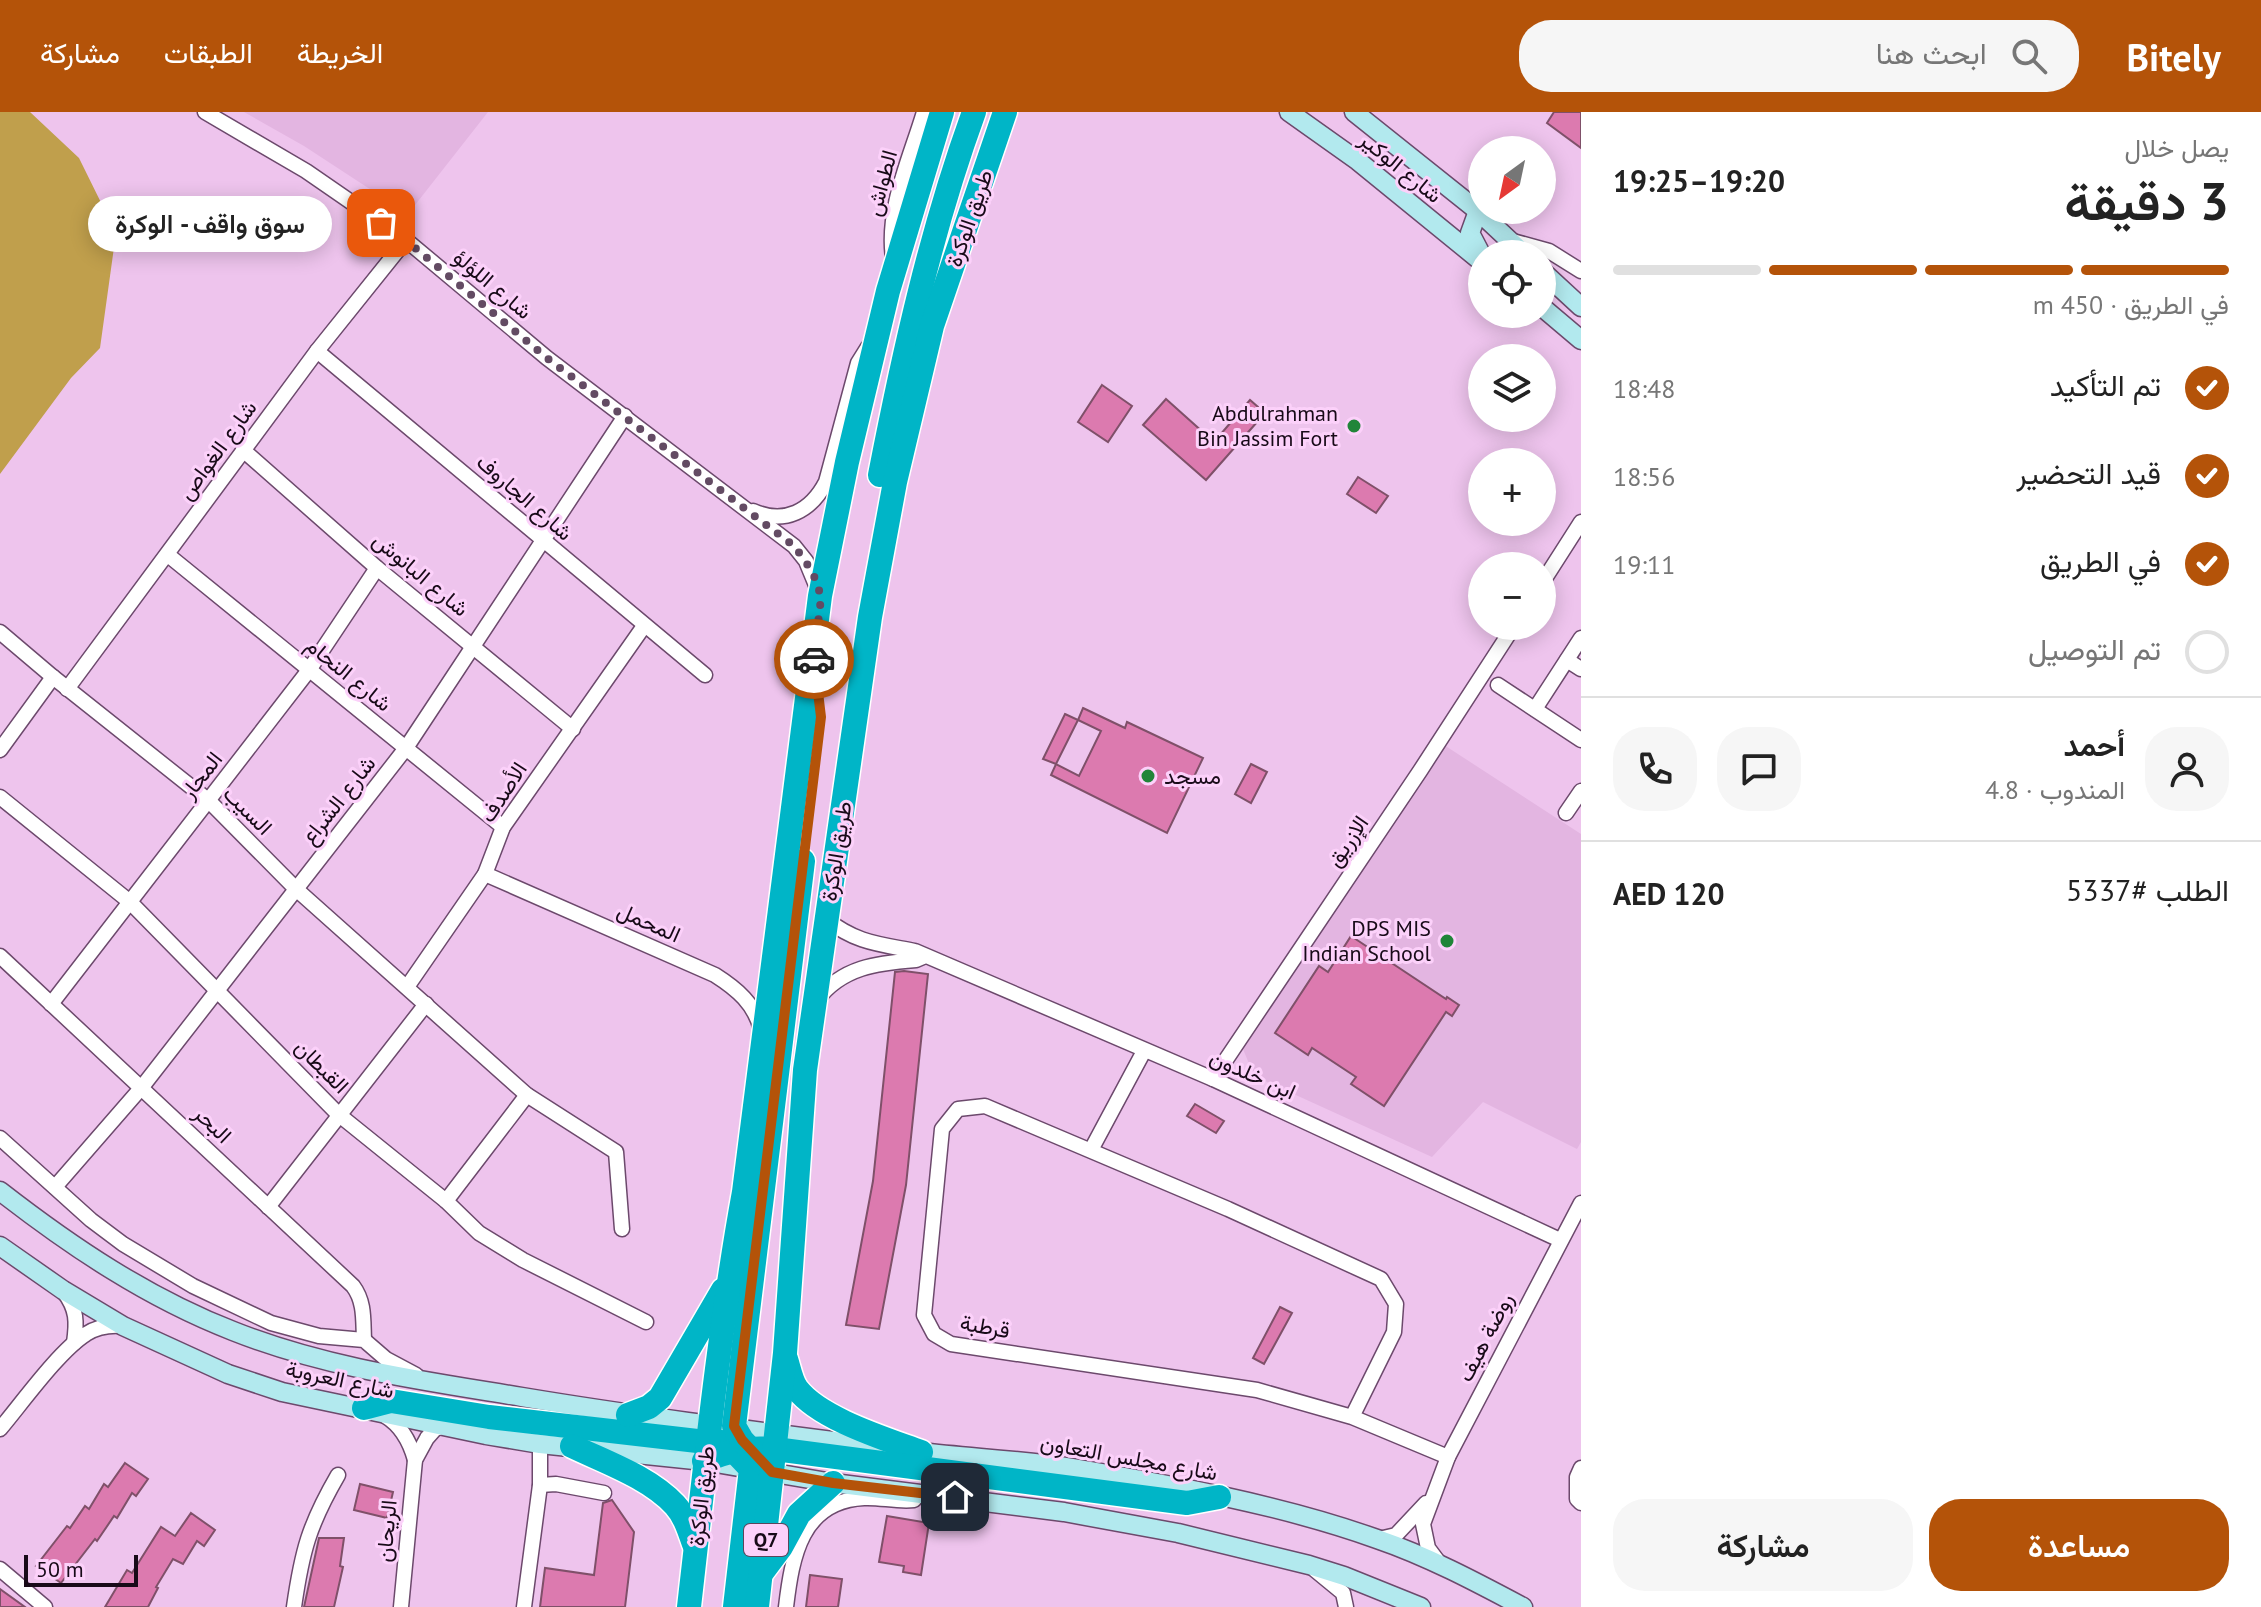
<!DOCTYPE html>
<html lang="ar">
<head>
<meta charset="utf-8">
<style>
  :root { --surface:#fff; --page:#f6f6f6; --text:#222; --muted:#767676; --line:#e0e0e0; --accent:#b45309 }
  body { margin:0; font-family:"PT Sans",Vazirmatn,sans-serif; background:var(--page); color:var(--text); direction:rtl; height:100vh; display:flex; flex-direction:column; font-size:30px; white-space:nowrap }
  * { box-sizing:border-box; margin:0 }
  p { font-size:26px; color:var(--muted) }
  .icon { flex:none; width:44px; height:44px; fill:none; stroke:currentColor; stroke-width:2; stroke-linecap:round; stroke-linejoin:round }
  .map { position:relative; flex:1; overflow:hidden; direction:ltr }
  .details { display:flex; flex-direction:column; background:var(--surface); width:680px }
  .details>* { flex:none }
  .needle { width:52px; rotate:213deg }
  .buttons { position:absolute; left:1468px; top:24px; display:grid; gap:16px }
  .buttons a { display:grid; place-items:center; width:88px; height:88px; border-radius:50%; background:var(--surface); box-shadow:0 4px 20px #0003; font-size:40px }
  .scale { position:absolute; left:24px; bottom:20px; width:114px; box-sizing:border-box; padding-left:8px; border:4px solid #180a18; border-top:0; font-size:22px; line-height:28px; white-space:nowrap; color:#180a18; -webkit-text-stroke:6px #fcd1fa; paint-order:stroke }
  .pin { position:absolute; display:grid; place-items:center; width:68px; height:68px; color:#fff; margin:-34px; border-radius:16px; box-shadow:0 4px 12px #0006 }
  .courier { position:absolute; display:grid; place-items:center; width:80px; height:80px; margin:-40px; border:6px solid #b45309; border-radius:50%; background:#fff; color:#222; box-shadow:0 2px 10px #0007 }
  .bubble { position:absolute; height:56px; border-radius:28px; background:var(--surface); box-shadow:0 4px 20px #0003; font-size:26px; font-weight:600; line-height:56px; text-align:center; direction:rtl }
  .headline em { font-style:normal; font-weight:600 }
  .headline div { display:flex; flex-direction:column-reverse }
  .headline { display:flex; align-items:center; justify-content:space-between; height:136px; padding:0 32px }
  h1 { font-size:52px; font-weight:600; line-height:60px }
  .bar { display:grid; grid-template-columns:repeat(4,1fr); gap:12px 8px; align-content:center; height:96px; padding:0 32px }
  .bar i { height:10px; border-radius:6px; background:var(--line) }
  .bar .active { background:var(--accent) }
  .bar p { grid-column:span 4 }
  .line { display:flex; align-items:center; gap:20px; padding:0 32px; border-top:2px solid var(--line) }
  .line div { flex:1 }
  .round { display:grid; place-items:center; flex:none; width:84px; height:84px; border-radius:32px; background:var(--page) }
  ol { padding:0 32px; list-style:none }
  li { display:flex; align-items:center; gap:24px; height:88px }
  li p { margin-inline-start:auto }
  li .icon { padding:8px; border-radius:50%; background:var(--accent); color:#fff; stroke-width:4 }
  li:last-child { color:var(--muted) }
  li i { width:44px; height:44px; border:4px solid var(--line); border-radius:50% }
  .cta { display:flex; gap:16px; margin-top:auto; padding:16px 32px }
  .cta a { flex:1; height:92px; border-radius:32px; background:var(--accent); color:#fff; font-size:32px; font-weight:600; line-height:92px; text-align:center }
  .cta a+a { background:var(--page); color:var(--text) }
  header { display:flex; align-items:center; gap:48px; box-sizing:border-box; height:112px; padding:0 40px; background:var(--accent); color:#fff }
  header strong { font-size:38px }
  nav { display:flex; gap:44px; margin-inline-start:auto; font-size:28px }
  .search { width:560px; height:72px; background:var(--page); display:flex; align-items:center; gap:20px; box-sizing:border-box; padding:0 28px; border-radius:32px; color:var(--muted); font-size:30px }
  main { display:flex; flex:1; min-height:0 }
  .map>svg:first-child { display:block }
</style>
</head>
<body>
<header>
<strong>Bitely</strong>
<div class="search"><svg class="icon" aria-label="search" viewBox="0 0 24 24"><circle cx="10" cy="10" r="6"/><path d="M15 15l6 6"/></svg>ابحث هنا</div>
<nav><a>الخريطة</a><a>الطبقات</a><a>مشاركة</a></nav>
</header>
<main>
<section class="details">
<div class="headline"><div><h1>3 دقيقة</h1><p>يصل خلال</p></div><em>19:20–19:25</em></div>
<div class="bar"><i class="active"></i><i class="active"></i><i class="active"></i><i></i><p>في الطريق · 450 m</p></div>
<ol>
<li><svg class="icon" aria-label="check" viewBox="0 0 24 24"><path d="M5 12l5 5 9-10"/></svg>تم التأكيد<p>18:48</p></li>
<li><svg class="icon" aria-label="check" viewBox="0 0 24 24"><path d="M5 12l5 5 9-10"/></svg>قيد التحضير<p>18:56</p></li>
<li><svg class="icon" aria-label="check" viewBox="0 0 24 24"><path d="M5 12l5 5 9-10"/></svg>في الطريق<p>19:11</p></li>
<li><i></i>تم التوصيل</li>
</ol>
<div class="line" style="height:144px"><a class="round"><svg class="icon" aria-label="person" viewBox="0 0 24 24"><circle cx="12" cy="8" r="4"/><path d="M4 21q1-7 8-7t8 7"/></svg></a><div><b>أحمد</b><p>المندوب · 4.8</p></div><a class="round"><svg class="icon" aria-label="chat" viewBox="0 0 24 24"><path d="M4 5h16v11H9l-5 4z"/></svg></a><a class="round"><svg class="icon" aria-label="phone" viewBox="0 0 24 24"><path d="M5 4h4l2 5-3 2q2 4 5 5l2-3 5 2v4C11 20 4 13 5 4z"/></svg></a></div>
<div class="line" style="height:104px"><div>الطلب #5337</div><b>AED 120</b></div>
<div class="cta"><a>مساعدة</a><a>مشاركة</a></div>
</section>
<div class="map">
<svg width="1581" height="1495" viewBox="0 0 1581 1495">
  <rect width="100%" height="100%" fill="#eec4ed"/>
  <!-- built -->
  <g fill="#e3b5e1">
    <polygon points="244,0 488,0 408,102 304,34"/>
    <polygon points="1441,631 1581,722 1581,1030 1577,1037 1483,990 1432,1045 1254,964 1243,937"/>
  </g>
  <!-- green -->
  <polygon fill="#c09f4c" points="0,0 30,0 79,46 116,121 100,236 71,266 0,362"/>
  <!-- building -->
  <g fill="#dc7aaf" stroke="#7f5069" stroke-width="2">
    <polygon points="1554,0 1581,0 1581,36 1547,11"/>
    <polygon points="1102,273 1132,294 1108,330 1078,310"/>
    <polygon points="1166,287 1214,330 1250,288 1265,301 1206,368 1143,313"/>
    <polygon points="1358,365 1388,384 1376,401 1347,382"/>
    <polygon points="1083,596 1125,616 1127,610 1203,646 1167,721 1051,663 1056,652 1079,664 1101,619 1078,608"/>
    <polygon points="1065,602 1078,608 1056,652 1043,647"/>
    <polygon points="1251,652 1267,660 1251,691 1235,682"/>
    <polygon points="1351,824 1446,887 1447,885 1459,893 1452,904 1446,900 1384,994 1351,972 1356,965 1312,936 1308,943 1275,921 1319,854 1328,860"/>
    <polygon points="904,859 928,862 906,1073 879,1217 846,1213 873,1069 895,860"/>
    <polygon points="1195,992 1224,1009 1216,1021 1187,1004"/>
    <polygon points="1280,1195 1292,1201 1264,1252 1253,1246"/>
    <polygon points="125,1351 148,1367 136,1384 132,1381 117,1406 114,1404 97,1429 95,1427 61,1471 36,1454 67,1414 70,1416 85,1394 89,1397 104,1372 108,1375"/>
    <polygon points="360,1372 393,1380 387,1406 354,1398"/>
    <polygon points="612,1388 634,1420 625,1495 540,1495 545,1456 594,1463 603,1391"/>
    <polygon points="191,1401 215,1418 204,1434 197,1429 183,1452 173,1447 156,1475 158,1476 148,1495 105,1495 127,1458 132,1461 161,1415 175,1424"/>
    <polygon points="887,1404 929,1411 921,1463 903,1460 904,1454 879,1450"/>
    <polygon points="319,1426 344,1426 340,1454 343,1455 334,1495 304,1495"/>
    <polygon points="810,1463 842,1467 838,1495 806,1495"/>
    <polygon points="0,1477 25,1495 0,1495"/>
  </g>
  <g fill="none" stroke-linecap="round" stroke-linejoin="round">
    <!-- street casing -->
    <g stroke="#6c496c" stroke-width="17">
      <g id="street">
        <polyline points="205,0 306,59 406,128 547,246 794,434 806,449 818,478"/>
        <polyline points="1509,128 1549,139 1581,159"/>
        <path d="M893,146C886,97 910,47 924,0"/>
        <polyline points="317,239 705,563"/>
        <polyline points="243,338 377,456 573,617"/>
        <path d="M753,399C785,413 811,399 826,370L858,251L868,235"/>
        <polyline points="168,443 503,715"/>
        <polyline points="1542,471 1581,410"/>
        <polyline points="0,520 53,565 209,689 296,777 527,983 616,1040 622,1117"/>
        <polyline points="1567,548 1581,557"/>
        <polyline points="1498,573 1581,628"/>
        <polyline points="67,577 317,239 406,128"/>
        <polyline points="1535,597 1581,526"/>
        <polyline points="0,638 53,565"/>
        <polyline points="0,685 130,790 338,1002 446,1089 479,1121 523,1148 646,1210"/>
        <polyline points="1566,701 1581,679"/>
        <path d="M485,762L715,863C737,877 755,892 761,918"/>
        <path d="M826,807C856,831 879,832 915,839L1213,967L1560,1128"/>
        <path d="M0,844L353,1174C365,1190 363,1208 364,1228"/>
        <polyline points="407,875 485,762 503,715 644,514"/>
        <path d="M817,888C842,855 877,851 916,848L923,845"/>
        <polyline points="51,892 309,558 377,456"/>
        <polyline points="1213,967 1420,659 1514,514"/>
        <polyline points="0,1026 91,1108 123,1132 193,1174 271,1211 319,1224 364,1228 386,1247 416,1263"/>
        <polyline points="1091,1038 1144,939"/>
        <polyline points="55,1075 142,975 406,636 625,304"/>
        <polyline points="446,1089 527,983"/>
        <polyline points="268,1095 426,892"/>
        <path d="M64,1180C77,1197 77,1210 74,1231"/>
        <path d="M385,1304C402,1314 410,1330 415,1348"/>
        <polyline points="1352,1305 1394,1220 1396,1192 1381,1167 1228,1097 985,994 958,997 942,1017 924,1203 934,1222 951,1232 1257,1278 1352,1305 1448,1345"/>
        <path d="M0,1317C22,1291 59,1239 86,1222C98,1214 110,1213 123,1214"/>
        <polyline points="1581,1356 1577,1365 1577,1387 1581,1391"/>
        <polyline points="540,1373 556,1372 604,1381"/>
        <polyline points="1379,1427 1396,1423 1426,1391"/>
        <polyline points="1440,1452 1428,1436 1423,1412 1448,1345 1581,1091"/>
        <polyline points="0,1457 45,1495"/>
        <polyline points="1315,1458 1343,1481 1346,1495"/>
        <path d="M294,1495C302,1439 309,1413 338,1363"/>
        <polyline points="401,1495 415,1348 427,1326 435,1317 444,1314"/>
        <polyline points="524,1495 540,1373 540,1332"/>
        <path d="M786,1495C792,1445 801,1389 864,1386C880,1385 897,1390 914,1388"/>
      </g>
    </g>
    <!-- secondary casing -->
    <g stroke="#6c496c" stroke-width="21">
      <g id="secondary">
        <polyline points="1289,0 1358,49 1482,150"/>
        <polyline points="1354,0 1478,99 1524,142"/>
        <polyline points="1478,99 1470,121 1482,144"/>
        <polyline points="1542,159 1581,195"/>
        <polyline points="1542,195 1581,228"/>
        <path d="M0,1079C72,1135 148,1186 233,1219C326,1256 425,1269 522,1285C654,1307 788,1323 920,1340C971,1346 1022,1348 1072,1356C1172,1373 1282,1393 1377,1427C1427,1444 1476,1470 1523,1495"/>
        <polyline points="0,1134 63,1178 123,1214 228,1262 282,1280 486,1323 540,1332 704,1349 833,1371 1064,1400 1178,1421 1309,1453 1344,1464 1421,1495"/>
      </g>
    </g>
    <!-- highway casing -->
    <g stroke="#fff" stroke-width="27">
      <g id="highway">
        <path d="M880,363C904,240 931,118 974,0"/>
        <path d="M786,1247C789,1256 791,1269 797,1277C820,1307 886,1327 921,1340"/>
        <polyline points="364,1296 391,1289 489,1305 706,1330 722,1330"/>
        <polyline points="628,1303 649,1295 660,1286 723,1178"/>
        <path d="M572,1334C605,1350 649,1365 675,1393C685,1404 689,1418 694,1432"/>
        <polyline points="733,1338 751,1357 735,1495"/>
        <path d="M704,1349C731,1338 745,1335 775,1337L1187,1391L1219,1385"/>
        <polyline points="772,1360 742,1328 734,1314 803,749"/>
        <polyline points="763,1459 781,1435 799,1402 833,1371"/>
        <path d="M689,1495C705,1356 719,1218 744,1080L820,484L847,350L888,179L942,0"/>
        <polyline points="757,1495 785,1241 805,958 870,505 895,370 932,214 1005,0"/>
      </g>
    </g>
    <!-- street -->
    <use href="#street" stroke="#fff" stroke-width="14"/>
    <!-- secondary -->
    <use href="#secondary" stroke="#b2e9ee" stroke-width="18"/>
    <!-- highway -->
    <use href="#highway" stroke="#00b5c7" stroke-width="24"/>
  </g>
  <g fill="none" stroke-linecap="round" stroke-linejoin="round">
    <!-- done -->
    <path stroke="#634b63" stroke-width="8" stroke-dasharray="0 14.4" d="M381,111L408,130L547,246L794,434C805,448 818,466 820,484C822,505 812,526 814,547"/>
    <!-- route -->
    <polyline stroke="#b45309" stroke-width="10" points="814,547 821,605 734,1314 742,1328 772,1360 833,1371 955,1385"/>
  </g>
  <!-- markers -->
  <g fill="#218539" stroke="#fcd1fa" stroke-width="3">
    <circle cx="1354" cy="314" r="8"/>
    <circle cx="1148" cy="664" r="8"/>
    <circle cx="1447" cy="829" r="8"/>
  </g>
  <g text-anchor="middle" dominant-baseline="central" stroke-width="6" stroke-linejoin="round" paint-order="stroke">
    <!-- shield labels -->
    <rect fill="#fcd1fa" stroke="#5c465c" stroke-width="2" x="744" y="1412" width="44" height="32" rx="6"/>
    <g font-size="20" font-weight="bold" fill="#180a18">
      <text x="766" y="1428">Q7</text>
    </g>
    <!-- street labels -->
    <g font-size="22" fill="#180a18" stroke="#fcd1fa">
      <text transform="translate(1401 55) rotate(39)">شارع الوكير</text>
      <text transform="translate(881 71) rotate(-75)">الطواش</text>
      <text transform="translate(969 106) rotate(-71)">طريق الوكرة</text>
      <text transform="translate(493 172) rotate(40)">شارع اللؤلؤ</text>
      <text transform="translate(217 338) rotate(-54)">شارع الغواص</text>
      <text transform="translate(525 385) rotate(41)">شارع الجاروف</text>
      <text transform="translate(421 462) rotate(40)">شارع البانوش</text>
      <text transform="translate(349 562) rotate(39)">شارع النحام</text>
      <text transform="translate(201 663) rotate(-52)">المحار</text>
      <text transform="translate(503 680) rotate(-57)">الأصدف</text>
      <text transform="translate(338 688) rotate(-52)">شارع الشراع</text>
      <text transform="translate(248 698) rotate(45)">السيب</text>
      <text transform="translate(1347 729) rotate(-56)">الإزريق</text>
      <text transform="translate(836 739) rotate(-81)">طريق الوكرة</text>
      <text transform="translate(649 810) rotate(24)">المحمل</text>
      <text transform="translate(322 954) rotate(45)">القبطان</text>
      <text transform="translate(1253 962) rotate(24)">ابن خلدون</text>
      <text transform="translate(213 1012) rotate(44)">البحر</text>
      <text transform="translate(985 1214) rotate(10)">قرطبة</text>
      <text transform="translate(1485 1225) rotate(-63)">روضة هيف</text>
      <text transform="translate(340 1267) rotate(12)">شارع العروبة</text>
      <text transform="translate(1129 1345) rotate(10)">شارع مجلس التعاون</text>
      <text transform="translate(701 1384) rotate(-84)">طريق الوكرة</text>
      <text transform="translate(386 1419) rotate(-85)">الريحان</text>
    </g>
    <!-- poi labels -->
    <g font-size="22" fill="#180a18" stroke="#fcd1fa" text-anchor="end">
      <text x="1338" y="301">Abdulrahman<tspan x="1338" dy="25">Bin Jassim Fort</tspan></text>
      <text x="1164" y="664" text-anchor="start">مسجد</text>
      <text x="1431" y="816">DPS MIS<tspan x="1431" dy="25">Indian School</tspan></text>
    </g>
  </g>
</svg>
<div class="buttons">
<a><svg class="needle" viewBox="-14 -14 28 28"><path d="M0-13l5 13h-10z" fill="#e53935"/><path d="M0 13l5-13h-10z" fill="#767676"/></svg></a>
<a><svg class="icon" aria-label="locate" viewBox="0 0 24 24"><circle cx="12" cy="12" r="6"/><path d="M12 2v4M12 18v4M2 12h4M18 12h4"/></svg></a>
<a><svg class="icon" aria-label="layers" viewBox="0 0 24 24"><path d="M12 4l9 5-9 5-9-5zM3 14l9 5 9-5"/></svg></a>
<a>+</a>
<a>−</a>
</div>
<div class="scale">50 m</div>
<div class="pin" style="left:381px;top:111px;background:#ea580c"><svg class="icon" aria-label="bag" viewBox="0 0 24 24"><path d="M5 8h14l-1 12H6zM9 8a3 3 0 0 1 6 0"/></svg></div>
<div class="pin" style="left:955px;top:1385px;background:#1f2937"><svg class="icon" aria-label="home" viewBox="0 0 24 24"><path d="M3 11l9-7 9 7M6 9v11h12V9"/></svg></div>
<div class="courier" style="left:814px;top:547px"><svg class="icon" aria-label="car" viewBox="0 0 24 24"><path d="M5 17H2v-5l4-1 3-4h7l3 4 3 1v5h-3M9 17h6M6 11h13"/><circle cx="7" cy="17" r="2"/><circle cx="17" cy="17" r="2"/></svg></div>
<div class="bubble" style="left:88px;top:84px;width:244px">سوق واقف - الوكرة</div>
</div>
</main>
</body>
</html>
